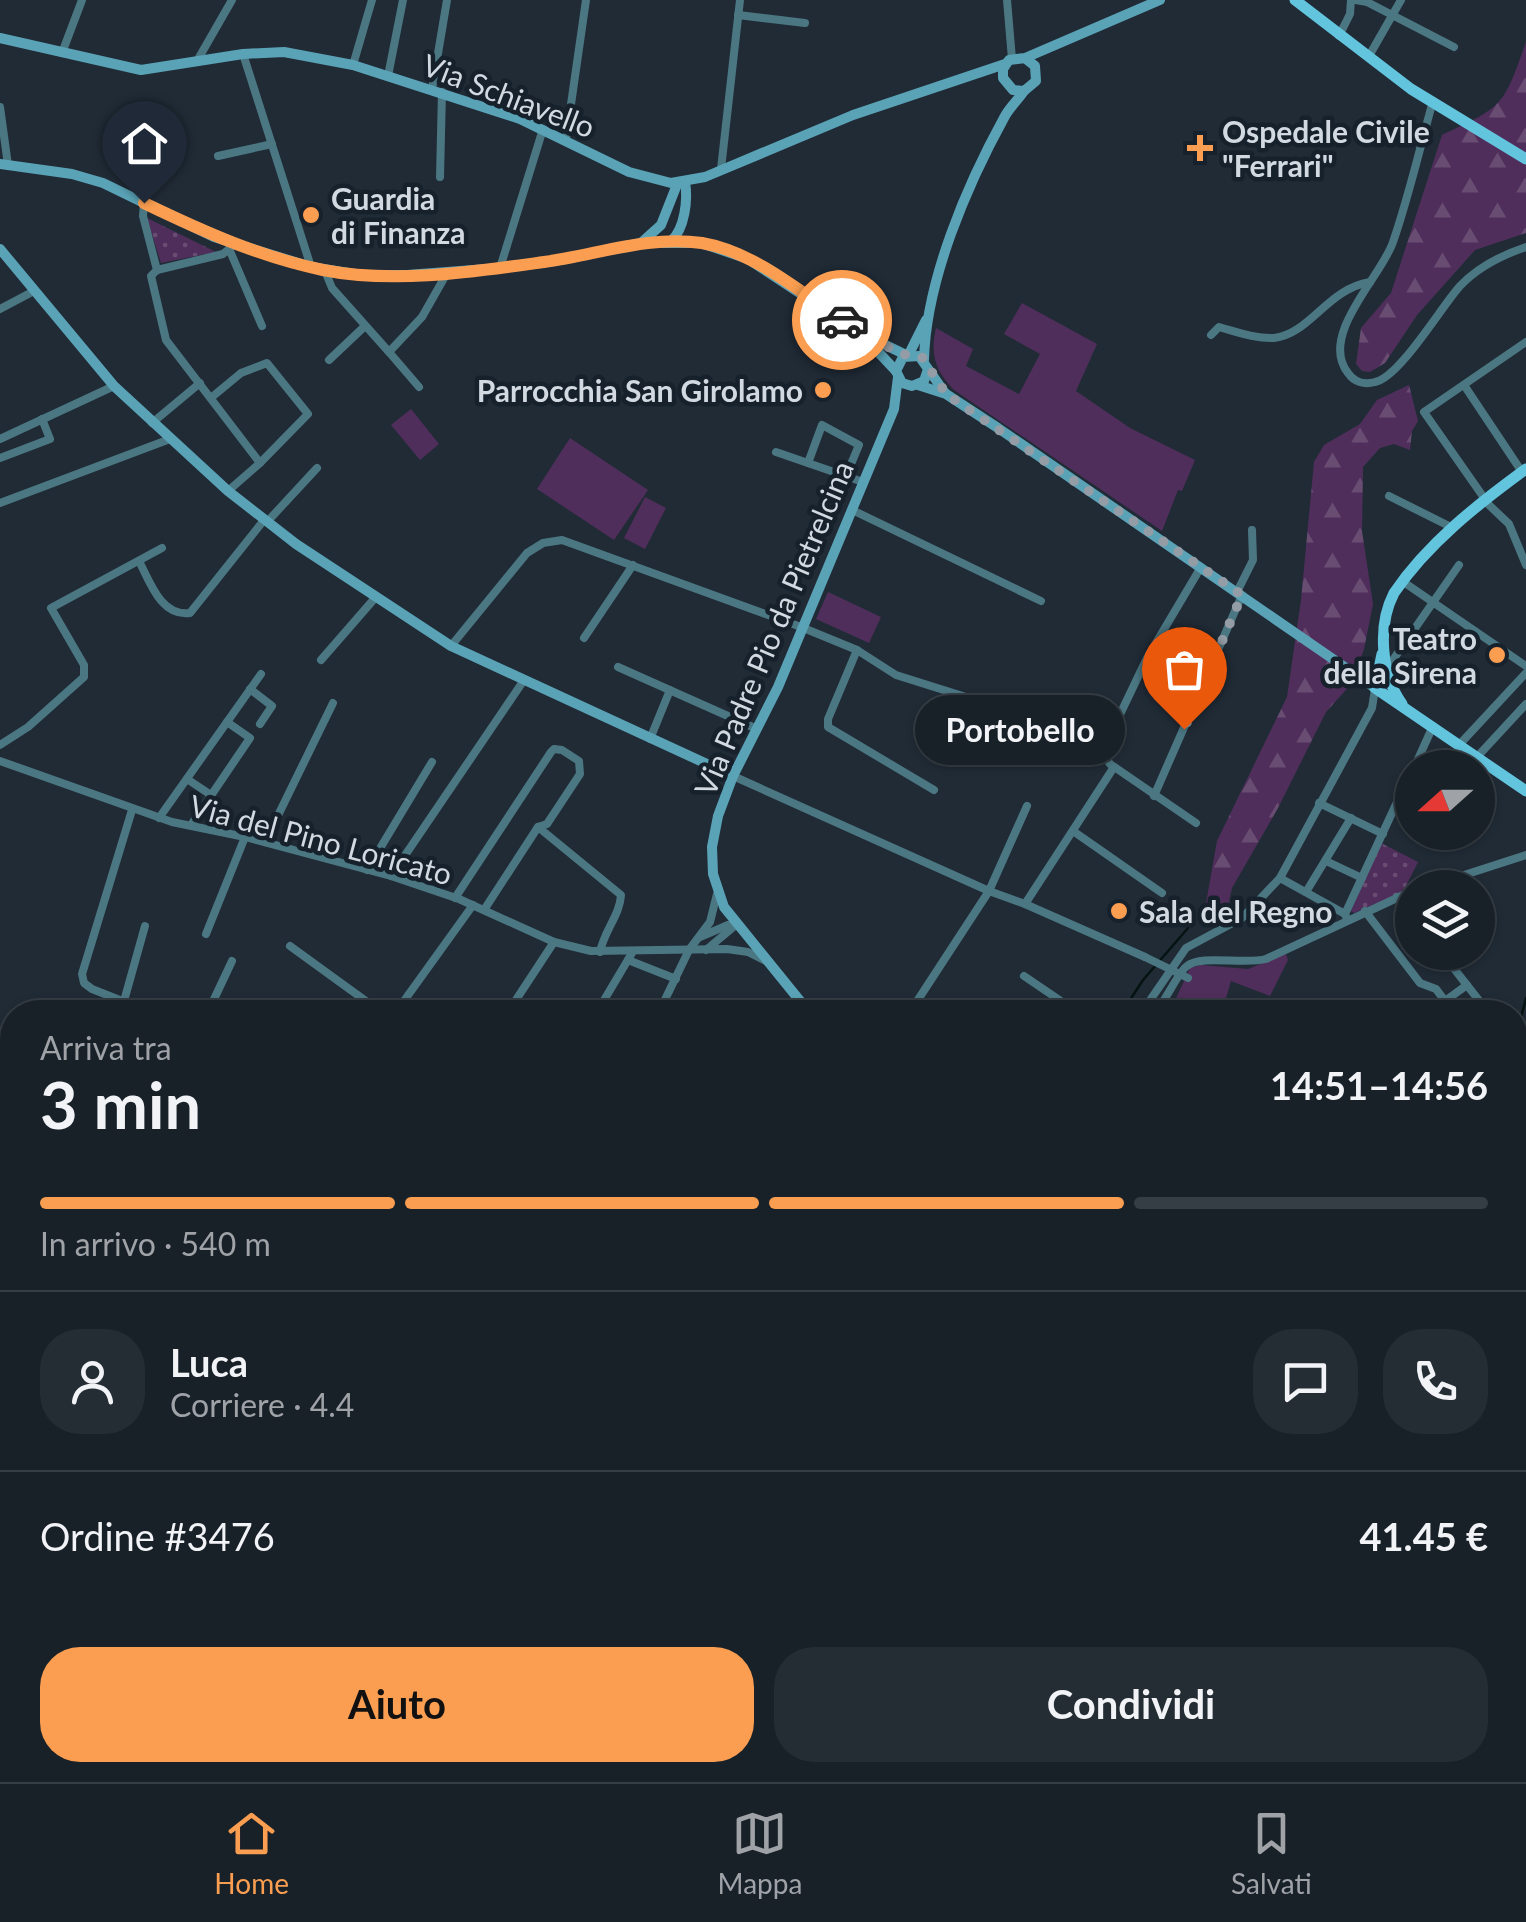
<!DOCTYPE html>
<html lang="it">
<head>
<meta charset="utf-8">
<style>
  :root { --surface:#182028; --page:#252d34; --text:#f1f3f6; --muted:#9fa3a8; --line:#363e45; --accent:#fb9e51 }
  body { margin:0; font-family:Lato,sans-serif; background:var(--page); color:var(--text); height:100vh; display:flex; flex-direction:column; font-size:38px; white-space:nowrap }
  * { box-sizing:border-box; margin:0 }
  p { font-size:32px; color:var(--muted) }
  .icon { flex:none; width:55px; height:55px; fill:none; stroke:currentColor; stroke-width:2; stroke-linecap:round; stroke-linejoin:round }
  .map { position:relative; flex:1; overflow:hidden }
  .panel { position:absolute; left:0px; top:1000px; width:1528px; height:782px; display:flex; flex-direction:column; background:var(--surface); border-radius:40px 40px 0 0; box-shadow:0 2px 8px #0004,0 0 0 2px var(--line) }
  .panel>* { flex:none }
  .needle { width:65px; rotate:249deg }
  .controls { position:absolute; left:1395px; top:750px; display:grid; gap:20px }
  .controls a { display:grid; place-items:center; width:100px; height:100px; border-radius:50%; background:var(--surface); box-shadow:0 2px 8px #0004,0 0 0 2px var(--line); font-size:50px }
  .pin { position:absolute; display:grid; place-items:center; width:85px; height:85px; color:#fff; margin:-102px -42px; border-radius:50% 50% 50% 0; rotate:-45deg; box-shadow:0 0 10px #0007 }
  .pin .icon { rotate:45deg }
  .courier { position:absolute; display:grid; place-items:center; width:100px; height:100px; margin:-50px; border:8px solid #fb9e51; border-radius:50%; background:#fff; color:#222; box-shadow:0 2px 12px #0007 }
  .bubble { position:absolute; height:70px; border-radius:35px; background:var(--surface); box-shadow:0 2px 8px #0004,0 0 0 2px var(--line); font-size:32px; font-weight:700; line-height:70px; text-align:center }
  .head em { font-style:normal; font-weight:700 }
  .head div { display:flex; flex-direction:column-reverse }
  .head { display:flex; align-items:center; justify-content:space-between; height:170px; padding:0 40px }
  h1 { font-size:65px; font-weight:700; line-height:75px }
  .bar { display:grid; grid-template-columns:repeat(4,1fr); gap:15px 10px; align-content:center; height:120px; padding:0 40px }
  .bar i { height:12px; border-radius:8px; background:var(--line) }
  .bar .active { background:var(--accent) }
  .bar p { grid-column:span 4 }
  .line { display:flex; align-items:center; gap:25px; padding:0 40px; border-top:2px solid var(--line) }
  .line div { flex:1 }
  .round { display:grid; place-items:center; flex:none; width:105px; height:105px; border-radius:40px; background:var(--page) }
  .button { display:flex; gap:20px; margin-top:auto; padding:20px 40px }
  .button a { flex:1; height:115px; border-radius:40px; background:var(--accent); color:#111; font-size:40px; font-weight:700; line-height:115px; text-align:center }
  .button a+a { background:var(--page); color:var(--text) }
  .tab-bar { display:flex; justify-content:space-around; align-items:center; height:140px; border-top:2px solid var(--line); background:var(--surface); font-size:28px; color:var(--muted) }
  .tab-bar a { display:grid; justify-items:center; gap:5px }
  .tab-bar .active { color:var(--accent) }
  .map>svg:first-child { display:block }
</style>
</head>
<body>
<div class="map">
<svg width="1526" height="1782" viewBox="0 0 1526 1782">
  <defs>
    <pattern id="forest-firs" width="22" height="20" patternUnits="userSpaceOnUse" patternTransform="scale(2.5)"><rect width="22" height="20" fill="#502e5b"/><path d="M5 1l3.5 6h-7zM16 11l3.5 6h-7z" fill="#684c72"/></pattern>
    <pattern id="park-dots" width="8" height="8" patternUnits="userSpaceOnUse" patternTransform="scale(2.5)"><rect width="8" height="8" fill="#502e5b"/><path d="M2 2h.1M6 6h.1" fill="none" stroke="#684c72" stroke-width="1.8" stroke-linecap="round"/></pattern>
  </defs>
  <rect width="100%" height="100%" fill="#202b36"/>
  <!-- grass -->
  <g fill="#502e5b">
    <path d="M1022,303L1097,344L1076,391L1130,428L1195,460L1182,491L1178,490L1162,531L954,390C935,371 930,354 936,328L973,349L966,366L1019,394L1040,354L1004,334Z"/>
    <polygon points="411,409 439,444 420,460 391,425"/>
    <polygon points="570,438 648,490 614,540 537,489"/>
    <polygon points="645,497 666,508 645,549 624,538"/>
    <polygon points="828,592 881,617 869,643 816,619"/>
    <polygon points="1286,954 1288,960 1270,996 1231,981 1222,1012 1162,1012 1172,1007 1190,968 1201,965 1248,969"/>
    <polygon points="0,1507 12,1521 12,1565 0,1583"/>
  </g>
  <!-- forest -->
  <g fill="url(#forest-firs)">
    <path d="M1526,42V233L1475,250L1417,315L1385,363L1370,372L1362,371L1356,364L1361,328L1391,293L1442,135C1504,106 1503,107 1526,42Z"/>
    <polygon points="1409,385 1418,421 1412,431 1410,450 1394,444 1380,448 1363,467 1362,531 1373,604 1364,649 1353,682 1326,712 1278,808 1232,888 1229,901 1232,914 1203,920 1217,841 1287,697 1301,600 1314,462 1324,445 1360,424 1377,400"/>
  </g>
  <!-- park -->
  <g fill="url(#park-dots)">
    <polygon points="147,218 216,252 161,263"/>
    <polygon points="1381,843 1418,862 1403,892 1354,913 1351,911"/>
    <polygon points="1175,1770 1295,1770 1287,1782 1190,1782"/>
  </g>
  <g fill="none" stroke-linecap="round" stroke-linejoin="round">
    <!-- stream -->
    <g stroke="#051412" stroke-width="2.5">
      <polyline points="1122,1012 1143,980 1188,928"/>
      <polyline points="1515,1041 1526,998"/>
      <polyline points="71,1782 90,1770"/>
      <polyline points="1135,1782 1136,1780"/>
    </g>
    <!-- street -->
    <g stroke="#4b7783" stroke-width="8">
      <polyline points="1007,0 1012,59"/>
      <polyline points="1356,0 1367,2 1454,47"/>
      <polyline points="738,15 805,23"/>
      <polyline points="1339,36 1350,14 1351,0"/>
      <polyline points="62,53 82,0"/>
      <polyline points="243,54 311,267"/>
      <polyline points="1369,56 1401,0"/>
      <polyline points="197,61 232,0"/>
      <polyline points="353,65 372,0"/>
      <polyline points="388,76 403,0"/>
      <polyline points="432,89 447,0"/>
      <path d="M1433,101C1420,147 1409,196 1393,242C1382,276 1318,335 1348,373C1354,382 1364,385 1375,382C1399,378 1441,307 1460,286C1478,267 1502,255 1526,247"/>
      <polyline points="0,107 8,165"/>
      <polyline points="566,139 586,0"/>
      <polyline points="218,156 272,144"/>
      <polyline points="721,169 740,0"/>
      <polyline points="440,177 442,92"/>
      <polyline points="144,203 143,216 157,270 151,276 166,340 260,463 228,491"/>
      <polyline points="230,251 262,326"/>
      <polyline points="500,268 543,129"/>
      <polyline points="157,270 223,254 235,244"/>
      <polyline points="325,271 332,288 389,352"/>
      <polyline points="0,309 34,291"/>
      <path d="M1211,335L1219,327C1237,332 1256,339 1274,338C1310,334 1327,289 1370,282"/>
      <polyline points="1526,342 1424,412 1489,505 1509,524 1526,565"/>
      <polyline points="329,360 365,326"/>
      <polyline points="1464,385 1522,472"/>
      <polyline points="419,387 389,352 422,317 447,273"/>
      <polyline points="212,397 241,373 267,363 308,414 260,463"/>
      <polyline points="152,423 200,383"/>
      <polyline points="0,439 114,386"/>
      <polyline points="776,452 863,482"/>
      <polyline points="0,458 50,439 42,419"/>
      <polyline points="808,463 822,425 859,445 846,476"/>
      <polyline points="1389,496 1453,528"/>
      <polyline points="0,503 170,439"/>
      <polyline points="852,510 1041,601"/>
      <polyline points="267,522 317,468"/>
      <path d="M139,561C150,582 161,617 190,613L264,520"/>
      <polyline points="1402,581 1526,666"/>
      <polyline points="1237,592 1253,560 1252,530"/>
      <polyline points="584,638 633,565"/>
      <polyline points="451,646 527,553 543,543 562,540 801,627 857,650 896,675 1036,719 1102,752"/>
      <polyline points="857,650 828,719 828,727 934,790"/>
      <polyline points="321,660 375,598"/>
      <polyline points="618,667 757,729"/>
      <polyline points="1388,667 1459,565"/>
      <polyline points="250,689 272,706 260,724"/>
      <polyline points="650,739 670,690"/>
      <polyline points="0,745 28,727 84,677 84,665 51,608 162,548"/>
      <polyline points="1459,745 1526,673"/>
      <polyline points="1102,752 1147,658 1201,567"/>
      <polyline points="1102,752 1110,764 1196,823"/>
      <polyline points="1477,757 1526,704"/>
      <polyline points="0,761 172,822 245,837 391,876 459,899 554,942 591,951 727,949 748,952 766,961"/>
      <polyline points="1414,768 1433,726"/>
      <polyline points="733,776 989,891 1025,904 1145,957"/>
      <polyline points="187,779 211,795"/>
      <polyline points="1154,796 1242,595"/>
      <polyline points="1319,803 1383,834"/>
      <polyline points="132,810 82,974 84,983 92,989 150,1012"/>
      <polyline points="159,818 261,674"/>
      <polyline points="191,825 250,738 227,722"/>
      <path d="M538,827L621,895C620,915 604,931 600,952"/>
      <polyline points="1073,831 1162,893"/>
      <polyline points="265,842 333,703"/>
      <polyline points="1326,861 1362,878"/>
      <polyline points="367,870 432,762"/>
      <polyline points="391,876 524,680"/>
      <polyline points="1280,878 1345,914"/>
      <polyline points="1424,888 1526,855"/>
      <polyline points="1306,892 1351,818"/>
      <polyline points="1397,897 1412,916"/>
      <polyline points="455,898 551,752 554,749 562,750 579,761 580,774 547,824 538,827 484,910"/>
      <polyline points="1025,904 1114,767"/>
      <polyline points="1365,911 1420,983 1436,989 1445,1001 1467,985"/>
      <polyline points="1347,919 1345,914 1412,770"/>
      <polyline points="206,934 245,837"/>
      <polyline points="700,937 728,925 737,924"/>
      <polyline points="290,946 381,1012"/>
      <polyline points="706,950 737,924"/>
      <polyline points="1441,952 1488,1012"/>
      <polyline points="628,960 676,979"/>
      <polyline points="1024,976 1077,1012"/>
      <polyline points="124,1001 145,926"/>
      <polyline points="208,1012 232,961"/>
      <polyline points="396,1012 473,905"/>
      <polyline points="508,1012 554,942"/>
      <polyline points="597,1012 632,953"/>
      <polyline points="659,1012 689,950 710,922 717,894"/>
      <polyline points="910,1012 989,891 1027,806"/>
      <polyline points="1142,1012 1186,948 1242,918 1280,878 1372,708 1375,689"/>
      <path d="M1155,1012C1166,1001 1178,972 1187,966C1201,954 1244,965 1266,959L1412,891"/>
      <polyline points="1515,1229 1526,1237"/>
      <polyline points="0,1237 12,1247"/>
      <polyline points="0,1258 12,1268"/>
      <polyline points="1515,1339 1526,1347"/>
      <polyline points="1515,1411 1526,1418"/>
      <polyline points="1515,1459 1526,1466"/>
      <polyline points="1515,1518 1526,1525"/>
      <polyline points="1515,1591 1526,1601"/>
      <polyline points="0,1613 12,1627"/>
      <polyline points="1515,1661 1526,1649"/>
      <polyline points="1515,1695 1526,1703"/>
      <polyline points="168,1770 172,1782"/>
      <polyline points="679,1770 689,1782"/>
      <polyline points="936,1770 947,1778"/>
      <polyline points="1308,1770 1324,1782"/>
      <polyline points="23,1782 48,1770"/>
      <polyline points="506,1782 520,1770"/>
      <polyline points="1408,1782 1418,1770"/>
    </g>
    <!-- secondary -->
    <g stroke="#5aa3b7" stroke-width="10">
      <polyline points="0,38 141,70 243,54 284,52 353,65 520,119 629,172 671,183 705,177 853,115 1005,64"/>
      <polyline points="1025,58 1035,66 1036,81 1024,91 1013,90 1003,78 1003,69 1009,60 1025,58 1160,0"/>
      <polyline points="0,164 72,174 103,183 214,237 311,267 361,275 407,275 500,268 560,260 641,243 701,243 748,259 859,332 906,355"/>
      <path d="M671,241C685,229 688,199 685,182"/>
      <polyline points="641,243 661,225 678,182"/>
      <polyline points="0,249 114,386 228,491 296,544 451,646 733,776"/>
      <polyline points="867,340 896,371"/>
      <polyline points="909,354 926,320"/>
      <path d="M924,360C926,280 967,185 1005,116C1010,107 1018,100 1024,91"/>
      <polyline points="928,369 924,381 912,386 902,383 896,371 903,357 919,356 945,393"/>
      <polyline points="918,385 946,394 998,428 1375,688"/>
      <polyline points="809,1012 724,907 713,874 712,847 718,816 733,776 778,687 894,409 898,377"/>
      <polyline points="1515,1285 1526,1293"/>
      <polyline points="0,1404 12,1385"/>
      <polyline points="1143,1770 1158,1782"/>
    </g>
    <!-- primary -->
    <g stroke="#63c4de" stroke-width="11">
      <polyline points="1295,0 1411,89 1526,159"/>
      <polyline points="1382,654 1375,688 1526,791"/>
      <path d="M1402,704C1381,674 1377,626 1394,593C1428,543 1478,504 1526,469"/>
      <polyline points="1515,1782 1526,1768"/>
    </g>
    <!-- street-bridge -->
    <polyline stroke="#4b7783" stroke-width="8" points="1145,957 1188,978"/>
  </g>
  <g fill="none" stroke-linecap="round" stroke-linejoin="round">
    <!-- done -->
    <polyline stroke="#949ca5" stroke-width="10" stroke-dasharray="0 18" points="842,320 886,346 906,355 922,357 946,394 1242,595 1184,729"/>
    <!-- route -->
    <path stroke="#fb9e51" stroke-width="12" d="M144,203C202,231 260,257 323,270C394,284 472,272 544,262C597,255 648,235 702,243C754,252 799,291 842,320"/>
  </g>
  <!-- markers -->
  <g fill="#fb9e51" stroke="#16212c" stroke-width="4">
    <path d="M1195 133h10v10h10v10h-10v10h-10v-10h-10v-10h10z"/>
    <circle cx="311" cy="215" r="10"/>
    <circle cx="823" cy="390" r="10"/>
    <circle cx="1497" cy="655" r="10"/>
    <circle cx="1119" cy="911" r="10"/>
  </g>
  <g text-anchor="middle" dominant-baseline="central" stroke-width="9" stroke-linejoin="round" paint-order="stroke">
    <!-- street labels -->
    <g font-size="30" fill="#d2d9e1" stroke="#16212c">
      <text transform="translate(509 95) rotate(21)">Via Schiavello</text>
      <text transform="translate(773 628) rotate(-67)">Via Padre Pio da Pietrelcina</text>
      <text transform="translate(321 839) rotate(15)">Via del Pino Loricato</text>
    </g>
    <!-- poi labels -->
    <g font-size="30" font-weight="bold" fill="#d2d9e1" stroke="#16212c" text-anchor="start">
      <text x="1222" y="131">Ospedale Civile<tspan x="1222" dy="34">"Ferrari"</tspan></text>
      <text x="331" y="198">Guardia<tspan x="331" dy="34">di Finanza</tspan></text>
      <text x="803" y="390" text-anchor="end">Parrocchia San Girolamo</text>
      <text x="1477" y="638" text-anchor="end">Teatro<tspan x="1477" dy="34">della Sirena</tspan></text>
      <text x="1139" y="911">Sala del Regno</text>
    </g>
  </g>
</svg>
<div class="controls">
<a><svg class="needle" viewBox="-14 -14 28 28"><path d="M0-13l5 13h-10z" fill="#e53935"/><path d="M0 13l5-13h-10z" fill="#9fa3a8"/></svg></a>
<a><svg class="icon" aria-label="layers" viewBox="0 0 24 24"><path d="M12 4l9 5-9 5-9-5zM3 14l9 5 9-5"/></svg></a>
</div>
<div class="pin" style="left:1184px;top:729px;background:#ea580c"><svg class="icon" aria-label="bag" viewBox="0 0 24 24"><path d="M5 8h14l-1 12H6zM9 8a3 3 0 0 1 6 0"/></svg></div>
<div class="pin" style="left:144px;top:203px;background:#1f2937"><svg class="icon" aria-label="home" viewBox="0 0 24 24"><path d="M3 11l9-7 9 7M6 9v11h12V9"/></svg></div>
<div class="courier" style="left:842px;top:320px"><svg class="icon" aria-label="car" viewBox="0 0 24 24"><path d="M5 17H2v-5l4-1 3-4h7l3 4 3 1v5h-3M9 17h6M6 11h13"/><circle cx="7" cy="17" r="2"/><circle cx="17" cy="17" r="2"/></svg></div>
<div class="bubble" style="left:915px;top:695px;width:210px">Portobello</div>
<section class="panel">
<div class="head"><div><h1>3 min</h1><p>Arriva tra</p></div><em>14:51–14:56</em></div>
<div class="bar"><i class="active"></i><i class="active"></i><i class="active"></i><i></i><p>In arrivo · 540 m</p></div>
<div class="line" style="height:180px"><a class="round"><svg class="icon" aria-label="person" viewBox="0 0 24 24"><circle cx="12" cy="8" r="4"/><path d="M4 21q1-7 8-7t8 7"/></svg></a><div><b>Luca</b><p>Corriere · 4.4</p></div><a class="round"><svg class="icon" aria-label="chat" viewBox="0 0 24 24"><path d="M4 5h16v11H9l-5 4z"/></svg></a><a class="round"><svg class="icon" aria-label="phone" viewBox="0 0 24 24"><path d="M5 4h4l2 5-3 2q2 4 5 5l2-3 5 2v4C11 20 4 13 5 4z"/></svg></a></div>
<div class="line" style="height:130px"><div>Ordine #3476</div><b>41.45 €</b></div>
<div class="button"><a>Aiuto</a><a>Condividi</a></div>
</section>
</div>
<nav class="tab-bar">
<a class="active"><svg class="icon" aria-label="home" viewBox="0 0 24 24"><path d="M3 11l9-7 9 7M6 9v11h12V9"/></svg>Home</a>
<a><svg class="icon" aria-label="map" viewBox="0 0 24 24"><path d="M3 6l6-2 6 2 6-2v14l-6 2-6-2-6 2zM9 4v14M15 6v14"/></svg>Mappa</a>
<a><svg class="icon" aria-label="saved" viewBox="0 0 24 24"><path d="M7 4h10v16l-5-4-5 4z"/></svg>Salvati</a>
</nav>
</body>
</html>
